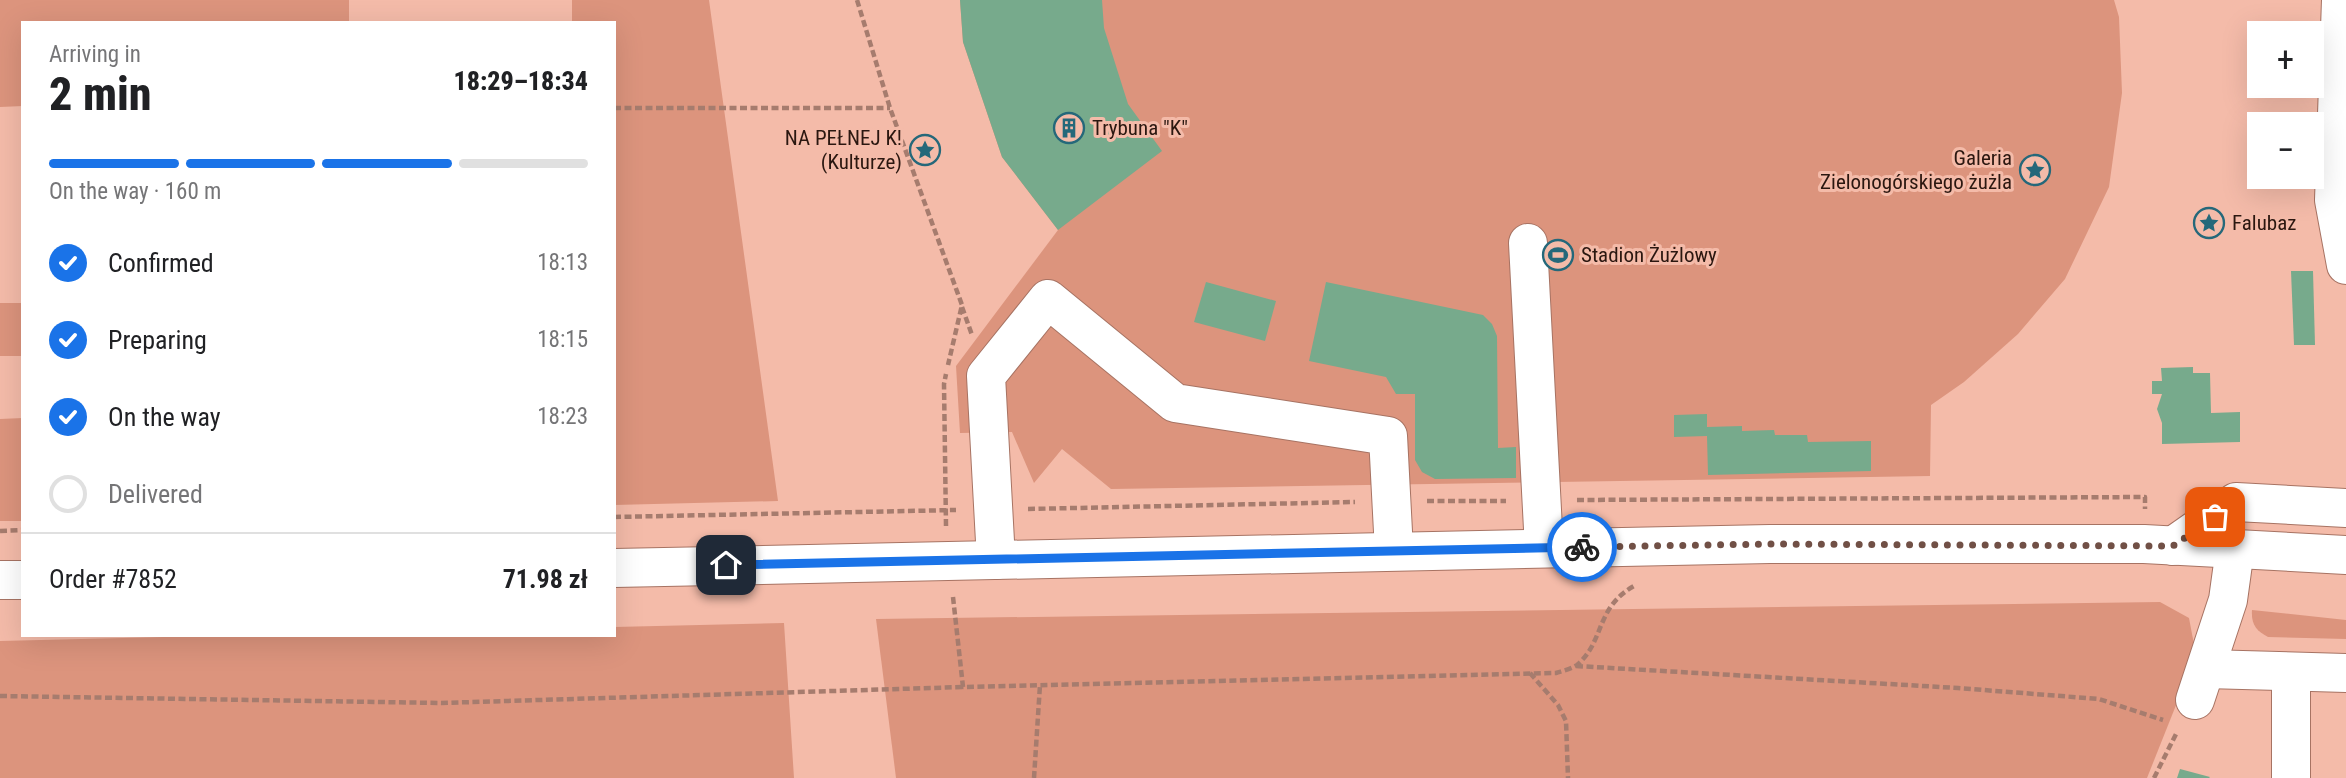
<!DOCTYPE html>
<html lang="en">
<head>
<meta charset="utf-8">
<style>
  :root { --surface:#fff; --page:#f2f2f2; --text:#202124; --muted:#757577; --line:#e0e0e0; --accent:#1a73e8 }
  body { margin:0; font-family:"Roboto Condensed",sans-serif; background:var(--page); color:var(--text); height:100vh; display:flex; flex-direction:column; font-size:26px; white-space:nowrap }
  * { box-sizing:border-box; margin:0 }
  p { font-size:23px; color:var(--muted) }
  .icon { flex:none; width:38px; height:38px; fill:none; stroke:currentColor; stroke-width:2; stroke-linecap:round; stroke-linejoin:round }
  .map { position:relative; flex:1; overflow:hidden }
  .sheet { position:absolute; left:21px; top:21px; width:595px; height:616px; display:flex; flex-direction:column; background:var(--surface); border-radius:0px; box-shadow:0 7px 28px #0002 }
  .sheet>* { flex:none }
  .fabs { position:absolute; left:2247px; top:21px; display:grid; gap:14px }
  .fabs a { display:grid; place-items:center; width:77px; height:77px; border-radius:0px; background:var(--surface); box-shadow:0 7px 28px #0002; font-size:35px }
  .pin { position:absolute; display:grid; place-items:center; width:60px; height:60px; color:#fff; margin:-30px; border-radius:14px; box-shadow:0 4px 10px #0006 }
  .courier { position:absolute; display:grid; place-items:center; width:70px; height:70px; margin:-35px; border:5px solid #1a73e8; border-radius:50%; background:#fff; color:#222; box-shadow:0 2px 9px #0007 }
  .overview em { font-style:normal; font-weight:800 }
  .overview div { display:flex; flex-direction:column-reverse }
  .overview { display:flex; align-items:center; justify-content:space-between; height:119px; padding:0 28px }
  h1 { font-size:46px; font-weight:800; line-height:52px }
  .bar { display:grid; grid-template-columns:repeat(4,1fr); gap:10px 7px; align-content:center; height:84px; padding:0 28px }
  .bar i { height:9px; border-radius:5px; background:var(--line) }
  .bar .selected { background:var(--accent) }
  .bar p { grid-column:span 4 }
  .line { display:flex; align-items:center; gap:18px; padding:0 28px; border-top:2px solid var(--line) }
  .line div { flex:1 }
  ol { padding:0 28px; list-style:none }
  li { display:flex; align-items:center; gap:21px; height:77px }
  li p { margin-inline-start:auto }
  li .icon { padding:7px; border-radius:50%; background:var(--accent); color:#fff; stroke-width:4 }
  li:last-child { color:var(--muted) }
  li i { width:38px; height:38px; border:4px solid var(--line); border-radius:50% }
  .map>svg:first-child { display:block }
</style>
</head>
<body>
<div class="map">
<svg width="2346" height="778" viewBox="0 0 2346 778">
  <rect width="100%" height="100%" fill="#f4bba9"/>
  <!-- green -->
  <g fill="#dc947d">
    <polygon points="0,0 349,0 349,23 23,23 23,106 0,107"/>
    <polygon points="572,0 709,0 778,501 614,505 614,23 572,23"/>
    <polygon points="960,0 2114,0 2119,17 2122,93 2109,187 2065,279 2018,334 1964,382 1931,405 1930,476 1111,489 1062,449 1034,483 1012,432 960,433 956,366 1058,230 1002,157 963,42"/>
    <rect x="0" y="303" width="23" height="53"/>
    <polygon points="23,418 23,521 0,521 0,419"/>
    <polygon points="2160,602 2189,618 2196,655 2147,778 896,778 876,619"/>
    <path d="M2252,610L2346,620V639L2268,637C2256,631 2251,624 2252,610Z"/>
    <polygon points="784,623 794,778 0,778 0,641 245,635 614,635 614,627"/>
  </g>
  <!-- building -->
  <g fill="#77aa8c">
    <polygon points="960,0 1102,0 1104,28 1128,104 1162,151 1058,230 1002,157 963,42"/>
    <polygon points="2291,271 2313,271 2315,345 2294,345"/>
    <polygon points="1206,282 1276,301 1265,341 1194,322"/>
    <polygon points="1326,282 1483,315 1492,324 1497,336 1498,448 1516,447 1516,478 1435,479 1422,472 1415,460 1415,394 1396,394 1386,377 1309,361"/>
    <polygon points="2193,367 2193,373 2210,373 2211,413 2240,412 2240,442 2162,444 2162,423 2157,409 2162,394 2152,394 2152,381 2162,381 2161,368"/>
    <polygon points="1707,414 1707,427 1742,426 1742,431 1774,430 1775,435 1807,435 1808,442 1871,441 1871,471 1708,475 1707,436 1674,437 1674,415"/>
    <polygon points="2180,769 2210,777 2209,778 2177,778"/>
  </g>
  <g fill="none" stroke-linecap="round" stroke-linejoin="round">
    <!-- minor casing -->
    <g stroke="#a77363" stroke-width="40">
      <g id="minor">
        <polyline points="2341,0 2334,200 2346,265"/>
        <polyline points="1528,243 1544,548"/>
        <polyline points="2173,546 2236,502 2346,508"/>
        <polyline points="996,560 986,376 1048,299 1175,403 1388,436 1394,551"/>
        <polyline points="2206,669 2346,673"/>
        <polyline points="2195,700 2228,600 2235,549"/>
        <polyline points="2291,778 2291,673"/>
      </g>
    </g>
    <!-- major casing -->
    <g stroke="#a77363" stroke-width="40">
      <g id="major">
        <polyline points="614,568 1770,544 2144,544 2346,555"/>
        <polyline points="0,580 23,580"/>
      </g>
    </g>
    <!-- path -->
    <g stroke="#a67c6e" stroke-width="4.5" stroke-dasharray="7 3.5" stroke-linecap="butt">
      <polyline points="857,0 890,108 962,305 948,365"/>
      <polyline points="614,108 890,108"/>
      <polyline points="962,307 972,335"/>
      <polyline points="1577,500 2145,497 2145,509"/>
      <polyline points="1427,501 1506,501"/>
      <polyline points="1028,509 1355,502"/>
      <polyline points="614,517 956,510"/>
      <polyline points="946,526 944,384 946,374"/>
      <polyline points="0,531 23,530"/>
      <path d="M953,597L963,687L1556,673C1562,671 1571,669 1577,665C1605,641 1595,608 1634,586"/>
      <polyline points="1576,666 1958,688 2099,699 2163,720"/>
      <polyline points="1530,673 1558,705 1566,721 1568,778"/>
      <polyline points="0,696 441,703 963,687"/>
      <polyline points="1034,778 1040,685"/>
      <polyline points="2154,778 2177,732"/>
    </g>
    <!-- minor -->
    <use href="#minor" stroke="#fff" stroke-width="38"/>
    <!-- major -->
    <use href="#major" stroke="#fff" stroke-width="38"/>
  </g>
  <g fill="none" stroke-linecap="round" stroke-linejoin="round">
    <!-- done -->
    <polyline stroke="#715046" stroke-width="7" stroke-dasharray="0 12.6" points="1582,547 1770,544 2173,546 2215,517"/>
    <!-- route -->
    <polyline stroke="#1a73e8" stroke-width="9" points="726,565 1582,547"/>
  </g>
  <!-- icons -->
  <defs>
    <g id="building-ring" transform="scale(1.575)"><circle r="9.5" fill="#f4bba9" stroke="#25687a" stroke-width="1.5"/><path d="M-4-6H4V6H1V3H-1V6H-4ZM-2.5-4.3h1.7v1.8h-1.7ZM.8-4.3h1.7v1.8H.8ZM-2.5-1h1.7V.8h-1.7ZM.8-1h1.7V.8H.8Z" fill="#25687a"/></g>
    <g id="sight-ring" transform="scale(1.575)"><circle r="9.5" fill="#f4bba9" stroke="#25687a" stroke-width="1.5"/><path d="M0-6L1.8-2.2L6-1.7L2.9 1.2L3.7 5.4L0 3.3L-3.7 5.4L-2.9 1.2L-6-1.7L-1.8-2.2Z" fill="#25687a"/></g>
    <g id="stadium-ring" transform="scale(1.575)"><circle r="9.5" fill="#f4bba9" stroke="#25687a" stroke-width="1.5"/><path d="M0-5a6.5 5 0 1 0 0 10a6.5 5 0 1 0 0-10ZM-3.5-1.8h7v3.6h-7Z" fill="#25687a"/></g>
  </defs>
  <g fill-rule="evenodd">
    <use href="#building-ring" x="1069" y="128"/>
    <use href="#sight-ring" x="925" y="150"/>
    <use href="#sight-ring" x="2035" y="170"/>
    <use href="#sight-ring" x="2209" y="223"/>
    <use href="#stadium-ring" x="1558" y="255"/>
  </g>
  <g text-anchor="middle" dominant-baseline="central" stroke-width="6" stroke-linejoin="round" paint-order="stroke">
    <!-- poi labels -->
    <g font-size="21" fill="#2b1710" stroke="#f4bba9" text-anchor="start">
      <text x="1092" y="128">Trybuna "K"</text>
      <text x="902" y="138" text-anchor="end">NA PEŁNEJ K!<tspan x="902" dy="24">(Kulturze)</tspan></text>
      <text x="2012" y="158" text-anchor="end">Galeria<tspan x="2012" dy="24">Zielonogórskiego żużla</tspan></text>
      <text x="2232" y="223">Falubaz</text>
      <text x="1581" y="255">Stadion Żużlowy</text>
    </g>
  </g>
</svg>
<div class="fabs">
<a>+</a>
<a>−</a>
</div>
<div class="pin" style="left:2215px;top:517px;background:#ea580c"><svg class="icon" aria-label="bag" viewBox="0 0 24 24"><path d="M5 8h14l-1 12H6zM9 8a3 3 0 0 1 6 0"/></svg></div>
<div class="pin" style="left:726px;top:565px;background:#1f2937"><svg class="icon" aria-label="home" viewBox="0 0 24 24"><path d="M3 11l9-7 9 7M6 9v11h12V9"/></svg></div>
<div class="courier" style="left:1582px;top:547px"><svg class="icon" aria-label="bike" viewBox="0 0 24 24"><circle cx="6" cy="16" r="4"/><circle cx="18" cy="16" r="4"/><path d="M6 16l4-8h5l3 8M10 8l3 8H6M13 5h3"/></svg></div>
<section class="sheet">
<div class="overview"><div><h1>2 min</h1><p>Arriving in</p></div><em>18:29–18:34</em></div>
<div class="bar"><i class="selected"></i><i class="selected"></i><i class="selected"></i><i></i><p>On the way · 160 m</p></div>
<ol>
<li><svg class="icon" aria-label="check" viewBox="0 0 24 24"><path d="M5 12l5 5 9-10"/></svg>Confirmed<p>18:13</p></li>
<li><svg class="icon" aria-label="check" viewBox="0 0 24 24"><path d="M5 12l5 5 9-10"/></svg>Preparing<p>18:15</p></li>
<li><svg class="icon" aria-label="check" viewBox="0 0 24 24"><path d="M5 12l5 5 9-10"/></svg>On the way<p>18:23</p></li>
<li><i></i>Delivered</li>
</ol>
<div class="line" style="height:91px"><div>Order #7852</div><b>71.98 zł</b></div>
</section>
</div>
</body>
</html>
